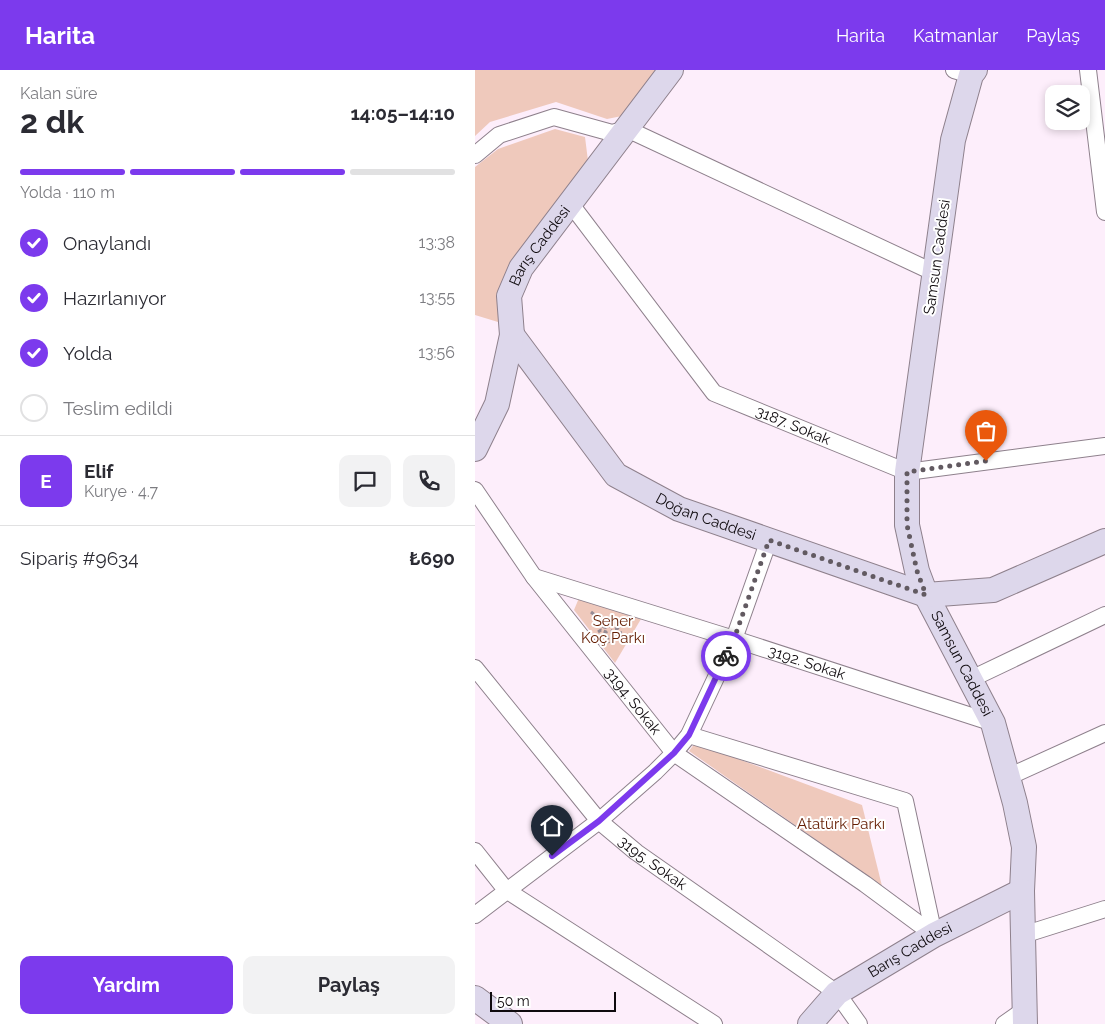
<!DOCTYPE html>
<html lang="tr">
<head>
<meta charset="utf-8">
<style>
  :root { --surface:#fff; --page:#f2f2f3; --text:#2b2b33; --muted:#7c7c81; --line:#e1e1e2; --accent:#7c3aed }
  body { margin:0; font-family:Raleway,sans-serif; background:var(--page); color:var(--text); height:100vh; display:flex; flex-direction:column; font-size:19px; white-space:nowrap }
  * { box-sizing:border-box; margin:0 }
  p { font-size:16px; color:var(--muted) }
  .icon { flex:none; width:28px; height:28px; fill:none; stroke:currentColor; stroke-width:2; stroke-linecap:round; stroke-linejoin:round }
  .map { position:relative; flex:1; overflow:hidden }
  .panel { display:flex; flex-direction:column; background:var(--surface); width:475px }
  .panel>* { flex:none }
  .tools { position:absolute; left:570px; top:15px; display:grid; gap:10px }
  .tools a { display:grid; place-items:center; width:45px; height:45px; border-radius:10px; background:var(--surface); box-shadow:0 2px 8px #0003; font-size:25px }
  .scale { position:absolute; left:15px; bottom:12px; width:126px; box-sizing:border-box; padding-left:5px; border:2px solid #0f0a0e; border-top:0; font-size:14px; line-height:18px; white-space:nowrap; color:#0f0a0e; -webkit-text-stroke:4px #fff; paint-order:stroke }
  .pin { position:absolute; display:grid; place-items:center; width:42px; height:42px; color:#fff; margin:-51px -21px; border-radius:50% 50% 50% 0; rotate:-45deg; box-shadow:0 0 5px #0007 }
  .pin .icon { rotate:45deg }
  .courier { position:absolute; display:grid; place-items:center; width:50px; height:50px; margin:-25px; border:4px solid #7c3aed; border-radius:50%; background:#fff; color:#222; box-shadow:0 1px 6px #0007 }
  .summary em { font-style:normal; font-weight:700 }
  .summary div { display:flex; flex-direction:column-reverse }
  .summary { display:flex; align-items:center; justify-content:space-between; height:85px; padding:0 20px }
  h1 { font-size:32px; font-weight:700; line-height:38px }
  .bar { display:grid; grid-template-columns:repeat(4,1fr); gap:8px 5px; align-content:center; height:60px; padding:0 20px }
  .bar i { height:6px; border-radius:4px; background:var(--line) }
  .bar .on { background:var(--accent) }
  .bar p { grid-column:span 4 }
  .line { display:flex; align-items:center; gap:12px; padding:0 20px; border-top:1px solid var(--line) }
  .line div { flex:1 }
  .round { display:grid; place-items:center; flex:none; width:52px; height:52px; border-radius:10px; background:var(--page) }
  ol { padding:0 20px; list-style:none }
  li { display:flex; align-items:center; gap:15px; height:55px }
  li p { margin-inline-start:auto }
  li .icon { padding:5px; border-radius:50%; background:var(--accent); color:#fff; stroke-width:4 }
  li:last-child { color:var(--muted) }
  li i { width:28px; height:28px; border:2px solid var(--line); border-radius:50% }
  .button { display:flex; gap:10px; margin-top:auto; padding:10px 20px }
  .button a { flex:1; height:58px; border-radius:10px; background:var(--accent); color:#fff; font-size:20px; font-weight:700; line-height:58px; text-align:center }
  .button a+a { background:var(--page); color:var(--text) }
  header { display:flex; align-items:center; gap:30px; box-sizing:border-box; height:70px; padding:0 25px; background:var(--accent); color:#fff }
  header strong { font-size:24px }
  nav { display:flex; gap:28px; margin-inline-start:auto; font-size:18px }
  main { display:flex; flex:1; min-height:0 }
  .map>svg:first-child { display:block }
</style>
</head>
<body>
<header>
<strong>Harita</strong>
<nav><a>Harita</a><a>Katmanlar</a><a>Paylaş</a></nav>
</header>
<main>
<section class="panel">
<div class="summary"><div><h1>2 dk</h1><p>Kalan süre</p></div><em>14:05–14:10</em></div>
<div class="bar"><i class="on"></i><i class="on"></i><i class="on"></i><i></i><p>Yolda · 110 m</p></div>
<ol>
<li><svg class="icon" aria-label="check" viewBox="0 0 24 24"><path d="M5 12l5 5 9-10"/></svg>Onaylandı<p>13:38</p></li>
<li><svg class="icon" aria-label="check" viewBox="0 0 24 24"><path d="M5 12l5 5 9-10"/></svg>Hazırlanıyor<p>13:55</p></li>
<li><svg class="icon" aria-label="check" viewBox="0 0 24 24"><path d="M5 12l5 5 9-10"/></svg>Yolda<p>13:56</p></li>
<li><i></i>Teslim edildi</li>
</ol>
<div class="line" style="height:90px"><b class="round" style="background:var(--accent);color:#fff">E</b><div><b>Elif</b><p>Kurye · 4.7</p></div><a class="round"><svg class="icon" aria-label="chat" viewBox="0 0 24 24"><path d="M4 5h16v11H9l-5 4z"/></svg></a><a class="round"><svg class="icon" aria-label="phone" viewBox="0 0 24 24"><path d="M5 4h4l2 5-3 2q2 4 5 5l2-3 5 2v4C11 20 4 13 5 4z"/></svg></a></div>
<div class="line" style="height:65px"><div>Sipariş #9634</div><b>₺690</b></div>
<div class="button"><a>Yardım</a><a>Paylaş</a></div>
</section>
<div class="map">
<svg width="630" height="954" viewBox="0 0 630 954">
  <rect width="100%" height="100%" fill="#fdeefb"/>
  <!-- green -->
  <g fill="#efc9bc">
    <polygon points="0,0 181,0 147,46 132,49 81,32 15,52 0,66"/>
    <polygon points="80,59 110,67 113,91 23,228 23,252 0,245 0,97 23,79"/>
    <polygon points="104,528 166,549 140,593 99,540"/>
    <polygon points="220,673 387,735 407,816 214,681"/>
  </g>
  <g fill="none" stroke-linecap="round" stroke-linejoin="round">
    <!-- street casing -->
    <g stroke="#8e808c" stroke-width="18">
      <g id="street">
        <polyline points="479,0 496,5"/>
        <polyline points="613,0 630,142"/>
        <polyline points="0,85 24,65 79,47 137,63 152,59 460,203"/>
        <path id="s1" d="M95,133L239,323L432,402L630,376"/>
        <path id="s2" d="M0,420L59,507L199,683L390,814L459,865"/>
        <path id="s3" d="M59,507L259,569L518,653"/>
        <path id="s4" d="M0,598L124,751L161,782L362,923L384,954"/>
        <polyline points="496,609 630,545"/>
        <polyline points="214,665 430,731 459,865"/>
        <polyline points="533,707 630,663"/>
        <polyline points="0,781 31,820 239,954"/>
        <polyline points="0,845 124,751 180,702 199,683 214,665 259,569 294,470"/>
        <polyline points="548,865 630,839"/>
        <polyline points="529,954 549,940"/>
      </g>
    </g>
    <!-- secondary casing -->
    <g stroke="#8e808c" stroke-width="26">
      <g id="secondary">
        <path id="s5" d="M500,0L496,5L478,70L432,402V455L442,501L451,525L518,653L540,733L549,777L547,821L550,954"/>
        <path id="s6" d="M37,265L141,405L204,439L451,525L518,520L630,471"/>
        <path id="s7" d="M0,379L22,334L37,265L34,226L46,198L196,0"/>
        <polyline points="0,928 35,954"/>
        <path id="s8" d="M335,954L362,923L459,865L547,821"/>
      </g>
    </g>
    <!-- path -->
    <g stroke="#958b94" stroke-width="3" stroke-dasharray="4 2.5" stroke-linecap="butt">
      <polyline points="116,542 127,551"/>
      <circle cx="131" cy="553" r="4.5"/>
      <circle cx="141" cy="563" r="4.5"/>
      <polyline points="123,562 126,560 131,562 134,573"/>
    </g>
    <!-- street -->
    <use href="#street" stroke="#fff" stroke-width="16"/>
    <!-- secondary -->
    <use href="#secondary" stroke="#ddd7eb" stroke-width="24"/>
  </g>
  <g fill="none" stroke-linecap="round" stroke-linejoin="round">
    <!-- done -->
    <polyline stroke="#625a61" stroke-width="5" stroke-dasharray="0 9" points="251,586 259,569 294,470 451,525 442,501 432,455 432,402 511,391"/>
    <!-- route -->
    <polyline stroke="#7c3aed" stroke-width="6" points="77,786 124,751 199,683 214,665 251,586"/>
  </g>
  <g text-anchor="middle" dominant-baseline="central" stroke-width="4" stroke-linejoin="round" paint-order="stroke">
    <!-- street labels -->
    <g font-size="15" fill="#0f0a0e" stroke="#fff">
      <text stroke="none"><textPath href="#s7" startOffset="219">Barış Caddesi</textPath></text>
      <text transform="translate(462 187) rotate(-82)">Samsun Caddesi</text>
      <text stroke="none"><textPath href="#s1" startOffset="324">3187. Sokak</textPath></text>
      <text stroke="none"><textPath href="#s6" startOffset="274">Doğan Caddesi</textPath></text>
      <text stroke="none"><textPath href="#s3" startOffset="286">3192. Sokak</textPath></text>
      <text stroke="none"><textPath href="#s5" startOffset="612">Samsun Caddesi</textPath></text>
      <text stroke="none"><textPath href="#s2" startOffset="264">3194. Sokak</textPath></text>
      <text stroke="none"><textPath href="#s4" startOffset="265">3195. Sokak</textPath></text>
      <text stroke="none"><textPath href="#s8" startOffset="126">Barış Caddesi</textPath></text>
    </g>
    <!-- park labels -->
    <g font-size="15" fill="#651e03" stroke="#fff">
      <text x="138" y="551">Seher<tspan x="138" dy="17">Koç Parkı</tspan></text>
      <text x="366" y="754">Atatürk Parkı</text>
    </g>
  </g>
</svg>
<div class="tools">
<a><svg class="icon" aria-label="layers" viewBox="0 0 24 24"><path d="M12 4l9 5-9 5-9-5zM3 14l9 5 9-5"/></svg></a>
</div>
<div class="scale">50 m</div>
<div class="pin" style="left:511px;top:391px;background:#ea580c"><svg class="icon" aria-label="bag" viewBox="0 0 24 24"><path d="M5 8h14l-1 12H6zM9 8a3 3 0 0 1 6 0"/></svg></div>
<div class="pin" style="left:77px;top:786px;background:#1f2937"><svg class="icon" aria-label="home" viewBox="0 0 24 24"><path d="M3 11l9-7 9 7M6 9v11h12V9"/></svg></div>
<div class="courier" style="left:251px;top:586px"><svg class="icon" aria-label="bike" viewBox="0 0 24 24"><circle cx="6" cy="16" r="4"/><circle cx="18" cy="16" r="4"/><path d="M6 16l4-8h5l3 8M10 8l3 8H6M13 5h3"/></svg></div>
</div>
</main>
</body>
</html>
